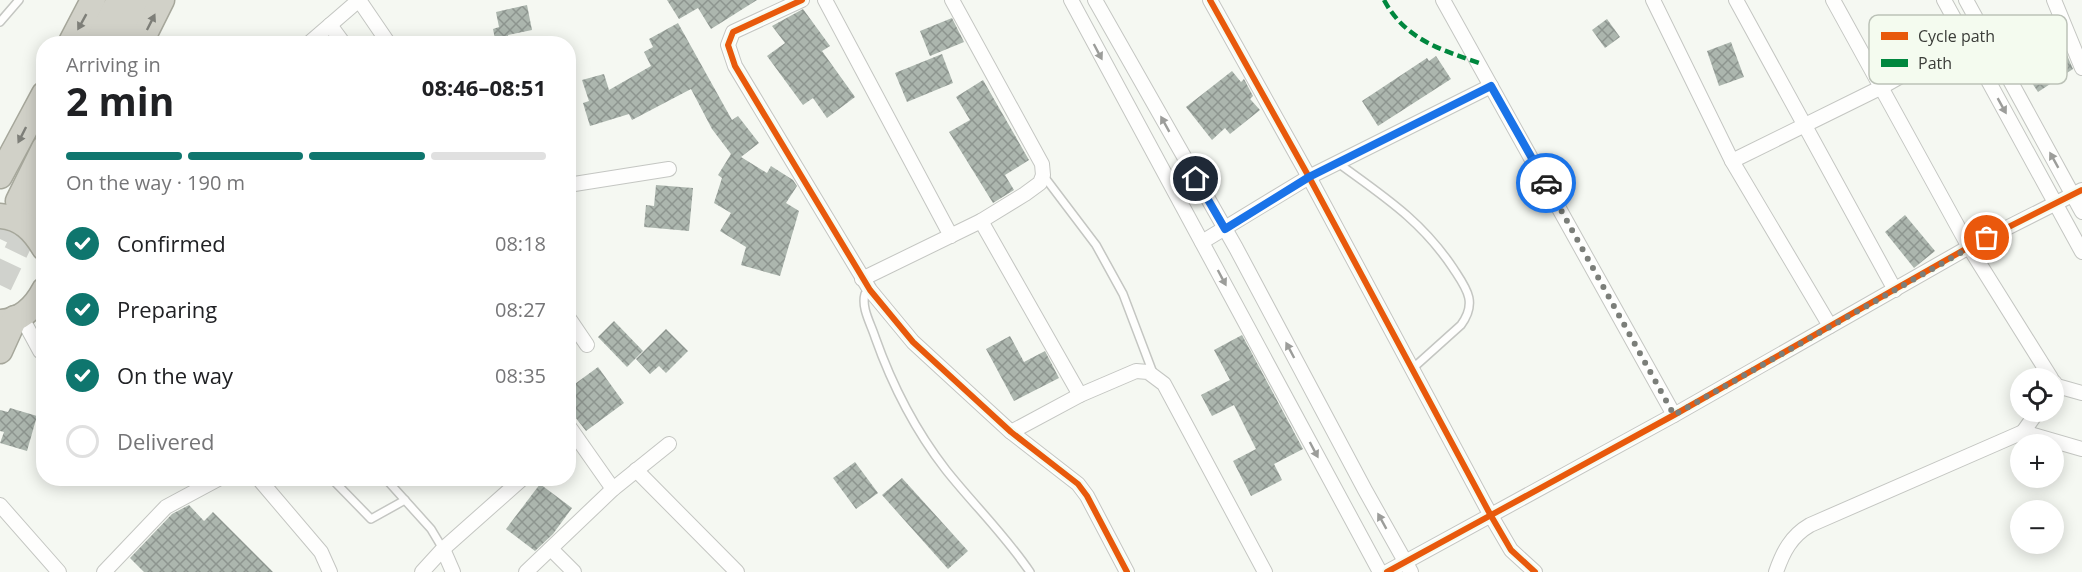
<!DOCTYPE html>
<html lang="en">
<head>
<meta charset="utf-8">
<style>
  :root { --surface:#fff; --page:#f2f2f2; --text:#202124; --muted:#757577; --line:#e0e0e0; --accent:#0f766e }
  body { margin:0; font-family:"Open Sans",sans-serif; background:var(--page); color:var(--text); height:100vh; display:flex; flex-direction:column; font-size:22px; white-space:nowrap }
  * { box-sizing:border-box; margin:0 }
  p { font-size:20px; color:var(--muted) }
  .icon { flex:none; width:33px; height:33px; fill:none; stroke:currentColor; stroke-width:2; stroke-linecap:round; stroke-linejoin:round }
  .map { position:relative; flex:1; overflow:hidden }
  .panel { position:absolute; left:36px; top:36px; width:540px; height:450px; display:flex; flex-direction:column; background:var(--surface); border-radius:24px; box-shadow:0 3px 15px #0003 }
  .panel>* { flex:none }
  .buttons { position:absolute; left:2010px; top:368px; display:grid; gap:12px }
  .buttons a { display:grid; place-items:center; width:54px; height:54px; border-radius:50%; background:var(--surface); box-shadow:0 3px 15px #0003; font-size:30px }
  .pin { position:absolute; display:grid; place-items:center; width:51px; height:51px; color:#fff; margin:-26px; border:3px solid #fff; border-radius:50%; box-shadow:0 2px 6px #0007 }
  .courier { position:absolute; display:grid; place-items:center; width:60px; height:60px; margin:-30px; border:4px solid #1a73e8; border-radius:50%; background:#fff; color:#222; box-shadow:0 2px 8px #0007 }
  .overview em { font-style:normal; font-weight:700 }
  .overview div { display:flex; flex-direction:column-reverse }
  .overview { display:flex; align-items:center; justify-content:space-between; height:102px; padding:0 30px }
  h1 { font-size:39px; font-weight:700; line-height:45px }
  .bar { display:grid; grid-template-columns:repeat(4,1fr); gap:9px 6px; align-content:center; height:72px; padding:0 30px }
  .bar i { height:8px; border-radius:4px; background:var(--line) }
  .bar .current { background:var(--accent) }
  .bar p { grid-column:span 4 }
  ol { padding:0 30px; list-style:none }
  li { display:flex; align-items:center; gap:18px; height:66px }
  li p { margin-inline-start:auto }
  li .icon { padding:6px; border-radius:50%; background:var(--accent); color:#fff; stroke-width:4 }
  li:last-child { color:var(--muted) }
  li i { width:33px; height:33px; border:3px solid var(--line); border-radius:50% }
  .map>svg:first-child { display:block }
</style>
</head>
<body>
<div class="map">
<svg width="2082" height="572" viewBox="0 0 2082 572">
  <defs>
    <pattern id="building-cross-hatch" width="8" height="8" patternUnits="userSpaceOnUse" patternTransform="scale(1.5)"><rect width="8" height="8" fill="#acb6ae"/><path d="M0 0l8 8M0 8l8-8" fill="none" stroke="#8d958f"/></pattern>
  </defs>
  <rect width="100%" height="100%" fill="#f5f8f2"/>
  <!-- building -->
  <g fill="url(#building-cross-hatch)">
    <polygon points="667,0 757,0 711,29 698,8 679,19"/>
    <polygon points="527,5 532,30 508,35 510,44 496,44 493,29 499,27 496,12"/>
    <polygon points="803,9 830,46 822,51 855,97 827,118 813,98 803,105 767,56 785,43 772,26"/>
    <polygon points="952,18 964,42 930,56 920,31"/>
    <polygon points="1607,19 1620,37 1605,48 1592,30"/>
    <polygon points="678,23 732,120 738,116 759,143 741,157 767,173 771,166 793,180 797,186 786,203 799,211 780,276 741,265 746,247 720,231 731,213 714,203 722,178 718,175 731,154 712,129 691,89 632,120 629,114 590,126 583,103 589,101 582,80 604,74 609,90 651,66 644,52 653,47 649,39"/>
    <polygon points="2057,36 2063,46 2073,69 2038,92 2028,77 2037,71 2023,50 2042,37 2046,43"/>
    <polygon points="1731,42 1744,77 1719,86 1707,51"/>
    <polygon points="942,54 953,83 907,102 895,73"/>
    <polygon points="1436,56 1451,79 1378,126 1362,101 1427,58 1429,61"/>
    <polygon points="1232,71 1241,82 1244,79 1253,96 1250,99 1260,110 1230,134 1225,128 1212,140 1186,107"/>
    <polygon points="983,80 1029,160 1005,175 1014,190 993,203 949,132 970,120 956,97"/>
    <polygon points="656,185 693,188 689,231 644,227 646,205 654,206"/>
    <polygon points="1905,215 1935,251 1914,268 1885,232"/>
    <polygon points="614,321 643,351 627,367 598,337"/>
    <polygon points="666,329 688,351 666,373 659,366 650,374 636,359"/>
    <polygon points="1242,335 1303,449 1274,464 1282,480 1251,496 1233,461 1256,449 1234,405 1212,416 1201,395 1230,380 1214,350"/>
    <polygon points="1010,336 1024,362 1045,351 1059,378 1014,401 986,349"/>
    <polygon points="598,367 624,403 586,431 568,408 568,402 574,398 568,389"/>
    <polygon points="10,408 37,416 27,451 0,443 4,432 0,431 0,410 8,412"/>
    <polygon points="855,462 878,493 856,509 833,478"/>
    <polygon points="902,478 968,551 948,569 882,495"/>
    <polygon points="540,484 572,508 553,534 535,551 506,529"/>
    <polygon points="189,505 204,521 213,512 273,572 144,572 130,558 172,514"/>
  </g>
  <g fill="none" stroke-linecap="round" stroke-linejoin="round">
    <!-- highway-tunnel -->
    <g stroke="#d0d2cd" stroke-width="24" stroke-dasharray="24 12" stroke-linecap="butt">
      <polyline points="0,239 18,201"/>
      <polyline points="0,285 36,210"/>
    </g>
    <!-- lane casing -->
    <g stroke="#c4c6c2" stroke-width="10">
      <g id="lane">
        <polyline points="0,22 19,0"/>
        <path d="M1338,163C1383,196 1421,220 1453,268C1466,288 1478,302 1461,325L1412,369"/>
        <polyline points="1043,175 1096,245 1123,294 1153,373"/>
        <path d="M870,290L865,294C861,308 871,324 875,337C892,385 915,430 946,470C973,504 1005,535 1030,572"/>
        <polyline points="331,478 371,519 405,500"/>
        <polyline points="385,478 431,529 443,549"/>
      </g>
    </g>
    <!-- street casing -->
    <g stroke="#c4c6c2" stroke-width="16">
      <g id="street">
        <polyline points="802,0 733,32 728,45 735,66 870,290 913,342 1011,432 1078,484 1087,496 1127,572"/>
        <polyline points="825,0 951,236"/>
        <polyline points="1071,0 1380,572"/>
        <polyline points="1095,0 1236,248 1365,490 1411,572"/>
        <polyline points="1210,0 1309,177 1490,514 1511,550 1535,572"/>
        <polyline points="1443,0 1674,415"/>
        <polyline points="1653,0 1732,161 1830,326"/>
        <polyline points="1736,0 1895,290"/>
        <polyline points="1833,0 1969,247 2051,378"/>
        <polyline points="1944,0 2082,252"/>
        <polyline points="1966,0 2082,212"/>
        <polyline points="2054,0 2082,68"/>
        <polyline points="330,25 344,44"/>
        <polyline points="308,44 359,0 389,44"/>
        <polyline points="1732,161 1880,88 1965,40"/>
        <polyline points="568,185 669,169"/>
        <polyline points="981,221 1080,395"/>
        <polyline points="1202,242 1309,177 1491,86"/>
        <polyline points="862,279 981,221 1025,194 1040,183 1043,175 1042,164 952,0"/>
        <polyline points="21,316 40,351 44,354"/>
        <polyline points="568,317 587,345"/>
        <polyline points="2054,382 2057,386 2082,393"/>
        <polyline points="568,425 613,489"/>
        <polyline points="1011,432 1080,395 1136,371 1148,372 1164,384 1265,572"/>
        <polyline points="2023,432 2038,411"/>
        <polyline points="636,470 737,572"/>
        <polyline points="258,478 321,552 330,572"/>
        <polyline points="0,505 59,572"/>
        <polyline points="443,549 453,572"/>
        <polyline points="551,549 574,572"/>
        <polyline points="104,572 166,507 220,478"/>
        <polyline points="422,572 443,549 523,478"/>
        <polyline points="526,572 613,489 669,444"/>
        <polyline points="1387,572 1674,415 1969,247 2082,190"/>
        <path d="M1776,572C1783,552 1791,536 1810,525L2023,432L2082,449"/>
      </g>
    </g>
    <!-- highway casing -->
    <g stroke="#a6a79b" stroke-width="27">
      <g id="highway">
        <polyline points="70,44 93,0"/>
        <polyline points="96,44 119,0"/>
        <polyline points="120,44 143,0"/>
        <polyline points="140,44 162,0"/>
        <polyline points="0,176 44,94"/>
        <polyline points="18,201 44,148"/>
        <polyline points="36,210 44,194"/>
        <path d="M0,216C21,217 34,231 44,248"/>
        <path d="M0,322C20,321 35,307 44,290"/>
        <polyline points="0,351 15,318"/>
      </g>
    </g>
    <!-- lane -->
    <use href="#lane" stroke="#fefefd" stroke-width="7"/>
    <!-- street -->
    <use href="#street" stroke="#fefefd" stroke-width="14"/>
    <!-- highway -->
    <use href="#highway" stroke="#d1d1c8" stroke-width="24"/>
    <!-- quiet -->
    <path stroke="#00873e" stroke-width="4.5" stroke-dasharray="9 4.5" stroke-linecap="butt" d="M1384,0C1405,39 1439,49 1479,63"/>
    <!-- cycleway casing -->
    <g stroke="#f4fbef" stroke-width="10">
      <g id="cycleway">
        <polyline points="802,0 733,32 728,45 735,66 870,290 913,342 1011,432 1078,484 1087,496 1127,572"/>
        <polyline points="1210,0 1309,177 1490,514 1511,550 1535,572"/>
        <polyline points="1387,572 1674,415 1969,247 2082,190"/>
      </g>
    </g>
    <!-- cycleway -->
    <use href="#cycleway" stroke="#e8590c" stroke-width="6"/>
  </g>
  <!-- one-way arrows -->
  <defs><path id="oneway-solid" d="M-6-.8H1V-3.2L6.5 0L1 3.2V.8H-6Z" transform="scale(1.5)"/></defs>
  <g fill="#7e7f79">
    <use href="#oneway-solid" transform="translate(82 22) rotate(119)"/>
    <use href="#oneway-solid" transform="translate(151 22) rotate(-63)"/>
    <use href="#oneway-solid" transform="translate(22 135) rotate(117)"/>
  </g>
  <g fill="#9c9d9a">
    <use href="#oneway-solid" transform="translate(1098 52) rotate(62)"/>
    <use href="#oneway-solid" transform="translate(2002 106) rotate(61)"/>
    <use href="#oneway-solid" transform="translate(1165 124) rotate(-119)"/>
    <use href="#oneway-solid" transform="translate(2054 160) rotate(-119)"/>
    <use href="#oneway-solid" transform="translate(1222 278) rotate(62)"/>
    <use href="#oneway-solid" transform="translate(1290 350) rotate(-118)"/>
    <use href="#oneway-solid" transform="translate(1314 450) rotate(62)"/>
    <use href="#oneway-solid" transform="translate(1382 521) rotate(-119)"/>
  </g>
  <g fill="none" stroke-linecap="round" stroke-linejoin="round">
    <!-- done -->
    <polyline stroke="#7b7e79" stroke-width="6" stroke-dasharray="0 10.8" points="1546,183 1674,415 1987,238"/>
    <!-- route -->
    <polyline stroke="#1a73e8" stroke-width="8" points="1196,179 1225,229 1309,177 1491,86 1546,183"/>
  </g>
  <!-- legend -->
  <rect x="1869" y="15" width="198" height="69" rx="9" fill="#f4fbef" stroke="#bcc2b8" stroke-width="1.5"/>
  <rect x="1881" y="32" width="27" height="8" fill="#e8590c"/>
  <rect x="1881" y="59" width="27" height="8" fill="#00873e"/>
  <g font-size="16" fill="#3a3c38">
    <text x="1918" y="42">Cycle path</text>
    <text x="1918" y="69">Path</text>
  </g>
</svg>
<div class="buttons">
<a><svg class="icon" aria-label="locate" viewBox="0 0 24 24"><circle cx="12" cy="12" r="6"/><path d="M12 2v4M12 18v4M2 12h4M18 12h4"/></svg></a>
<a>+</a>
<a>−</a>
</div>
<div class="pin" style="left:1987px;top:238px;background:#ea580c"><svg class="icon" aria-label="bag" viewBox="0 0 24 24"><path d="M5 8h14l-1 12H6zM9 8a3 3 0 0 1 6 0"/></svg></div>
<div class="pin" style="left:1196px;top:179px;background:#1f2937"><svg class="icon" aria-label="home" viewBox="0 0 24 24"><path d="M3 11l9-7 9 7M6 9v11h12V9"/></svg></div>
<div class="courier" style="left:1546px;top:183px"><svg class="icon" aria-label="car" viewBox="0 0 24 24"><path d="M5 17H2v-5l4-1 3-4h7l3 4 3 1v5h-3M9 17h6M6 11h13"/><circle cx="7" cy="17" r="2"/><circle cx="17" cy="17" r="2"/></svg></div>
<section class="panel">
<div class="overview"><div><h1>2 min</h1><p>Arriving in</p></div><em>08:46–08:51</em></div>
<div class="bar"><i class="current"></i><i class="current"></i><i class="current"></i><i></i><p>On the way · 190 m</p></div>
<ol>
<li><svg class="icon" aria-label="check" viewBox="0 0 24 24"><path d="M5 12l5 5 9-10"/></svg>Confirmed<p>08:18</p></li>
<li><svg class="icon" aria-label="check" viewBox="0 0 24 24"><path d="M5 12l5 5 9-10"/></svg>Preparing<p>08:27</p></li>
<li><svg class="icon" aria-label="check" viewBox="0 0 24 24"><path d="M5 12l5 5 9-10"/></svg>On the way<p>08:35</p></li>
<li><i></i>Delivered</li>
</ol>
</section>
</div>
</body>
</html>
